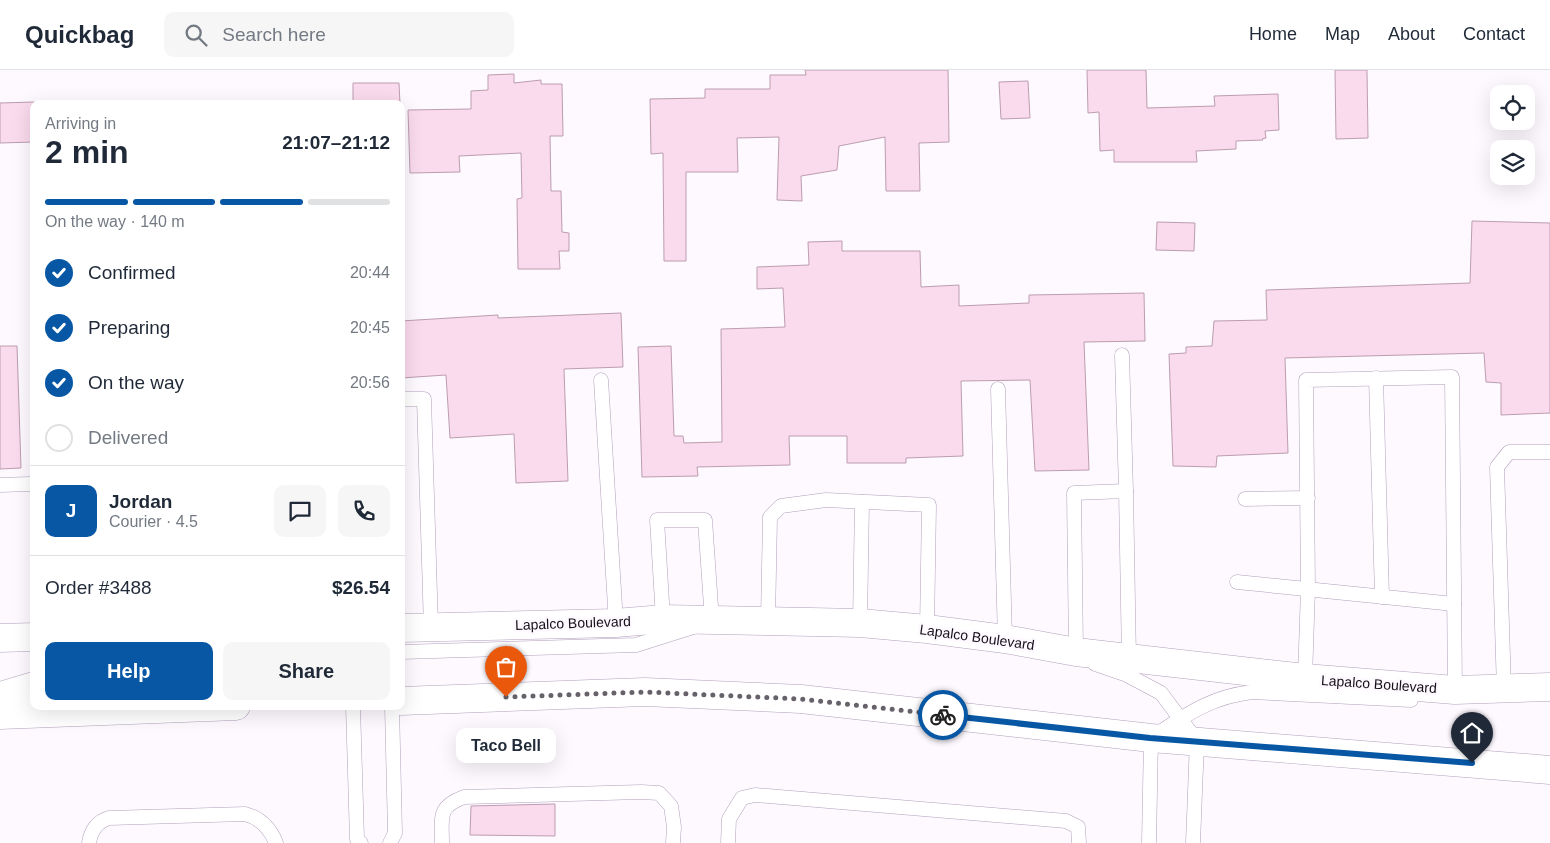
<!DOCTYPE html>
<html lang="en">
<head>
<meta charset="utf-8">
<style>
  :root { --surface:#fff; --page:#f6f6f7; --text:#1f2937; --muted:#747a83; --line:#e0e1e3; --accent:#0757a5 }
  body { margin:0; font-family:Helvetica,sans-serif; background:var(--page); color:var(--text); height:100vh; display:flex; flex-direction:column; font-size:19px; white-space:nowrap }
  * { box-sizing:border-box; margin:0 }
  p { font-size:16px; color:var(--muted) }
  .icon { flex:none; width:28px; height:28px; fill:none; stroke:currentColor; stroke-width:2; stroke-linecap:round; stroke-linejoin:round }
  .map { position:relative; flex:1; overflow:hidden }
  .panel { position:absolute; left:30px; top:30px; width:375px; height:610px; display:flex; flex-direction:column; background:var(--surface); border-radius:10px; box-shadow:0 5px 20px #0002 }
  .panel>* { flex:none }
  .buttons { position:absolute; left:1490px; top:15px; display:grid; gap:10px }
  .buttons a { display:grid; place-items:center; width:45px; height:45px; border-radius:10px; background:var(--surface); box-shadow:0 5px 20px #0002; font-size:25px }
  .pin { position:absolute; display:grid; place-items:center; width:42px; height:42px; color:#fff; margin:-51px -21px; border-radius:50% 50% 50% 0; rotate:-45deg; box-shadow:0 0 5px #0007 }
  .pin .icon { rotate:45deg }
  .courier { position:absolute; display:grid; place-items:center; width:50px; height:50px; margin:-25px; border:4px solid #0757a5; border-radius:50%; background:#fff; color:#222; box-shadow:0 1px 6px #0007 }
  .bubble { position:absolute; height:35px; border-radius:10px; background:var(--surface); box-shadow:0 5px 20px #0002; font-size:16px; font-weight:800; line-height:35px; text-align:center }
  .headline em { font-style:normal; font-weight:800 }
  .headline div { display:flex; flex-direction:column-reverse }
  .headline { display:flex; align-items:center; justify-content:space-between; height:85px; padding:0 15px }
  h1 { font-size:32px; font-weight:800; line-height:38px }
  .bar { display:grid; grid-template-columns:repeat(4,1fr); gap:8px 5px; align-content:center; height:60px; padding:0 15px }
  .bar i { height:6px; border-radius:4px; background:var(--line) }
  .bar .selected { background:var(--accent) }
  .bar p { grid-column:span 4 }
  .line { display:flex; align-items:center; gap:12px; padding:0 15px; border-top:1px solid var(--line) }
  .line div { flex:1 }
  .round { display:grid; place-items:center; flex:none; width:52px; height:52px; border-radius:10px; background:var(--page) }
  ol { padding:0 15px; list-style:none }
  li { display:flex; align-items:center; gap:15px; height:55px }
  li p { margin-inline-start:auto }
  li .icon { padding:5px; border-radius:50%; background:var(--accent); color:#fff; stroke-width:4 }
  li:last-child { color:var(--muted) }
  li i { width:28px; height:28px; border:2px solid var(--line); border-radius:50% }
  .primary-button { display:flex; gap:10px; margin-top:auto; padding:10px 15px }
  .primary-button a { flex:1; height:58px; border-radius:10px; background:var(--accent); color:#fff; font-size:20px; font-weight:800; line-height:58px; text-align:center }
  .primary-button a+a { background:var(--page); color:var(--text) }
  header { display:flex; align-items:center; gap:30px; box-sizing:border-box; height:70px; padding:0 25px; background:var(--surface); border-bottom:1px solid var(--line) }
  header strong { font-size:24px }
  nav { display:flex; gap:28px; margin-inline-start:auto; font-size:18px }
  .search { width:350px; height:45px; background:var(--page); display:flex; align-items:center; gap:12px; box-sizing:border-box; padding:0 18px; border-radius:10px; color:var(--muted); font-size:19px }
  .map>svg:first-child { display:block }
</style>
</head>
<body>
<header>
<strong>Quickbag</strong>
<div class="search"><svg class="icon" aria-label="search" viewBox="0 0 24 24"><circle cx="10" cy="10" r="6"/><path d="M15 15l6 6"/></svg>Search here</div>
<nav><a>Home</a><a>Map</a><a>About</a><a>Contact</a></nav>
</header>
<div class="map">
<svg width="1550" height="773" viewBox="0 0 1550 773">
  <rect width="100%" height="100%" fill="#fdf9ff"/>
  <!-- building -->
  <g fill="#fadaed" stroke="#bc9db0">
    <polygon points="805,0 948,0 949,72 919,73 920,121 886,121 885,67 839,76 837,100 801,106 802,131 777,130 779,67 737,68 738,102 686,102 686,191 664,191 663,83 651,84 650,29 705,28 705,19 770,19 770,5 806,5"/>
    <polygon points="1087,0 1146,0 1147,38 1215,36 1214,26 1278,24 1279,60 1265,61 1266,68 1262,69 1263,70 1236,71 1236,79 1196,81 1197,92 1114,92 1114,80 1100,81 1099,42 1088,43"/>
    <polygon points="1335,0 1367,0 1368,68 1336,69"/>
    <polygon points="514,4 514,13 541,10 541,14 562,14 563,66 550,66 551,121 561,121 562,162 569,163 569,181 559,181 560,199 518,199 517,129 522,128 521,83 459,86 460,102 410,103 408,40 471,39 471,21 488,20 488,5"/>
    <polygon points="1028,11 1030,48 1001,49 999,12"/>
    <polygon points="353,13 399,13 400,34 353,34"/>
    <polygon points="34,32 34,72 0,73 0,33"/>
    <polygon points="1472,151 1550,153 1550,343 1501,345 1501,313 1486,312 1484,283 1285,288 1288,383 1217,386 1216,397 1173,396 1169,284 1186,283 1186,277 1212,276 1214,251 1267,250 1266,220 1470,213"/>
    <polygon points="1157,152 1195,153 1194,181 1156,180"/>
    <polygon points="842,171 842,181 920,181 921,217 959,215 959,236 1029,233 1029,225 1144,223 1145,271 1084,272 1089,400 1035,401 1030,310 961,311 963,386 906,388 906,393 847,393 847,366 789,366 790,395 697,397 698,406 642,407 638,277 671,276 674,366 683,366 684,373 722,372 721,259 785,257 783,218 757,219 757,197 809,195 808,172"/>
    <polygon points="621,243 623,297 564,299 568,411 516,413 514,364 450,368 446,305 401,308 401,251 498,245 498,248"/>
    <polygon points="0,276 17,276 21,398 0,399"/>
    <polygon points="555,734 555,766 470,765 471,736"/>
  </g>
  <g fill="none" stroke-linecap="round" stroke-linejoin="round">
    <!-- service casing -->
    <g stroke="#b1a0bb" stroke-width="15">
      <g id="service">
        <polyline points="1122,285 1126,421"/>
        <polyline points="1376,308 1382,527"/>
        <polyline points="601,310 616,553"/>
        <polyline points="998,319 1005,569"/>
        <polyline points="401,329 424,329 431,557"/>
        <polyline points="0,415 30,414 34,416"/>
        <polyline points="1245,429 1308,428"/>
        <polyline points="1237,512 1454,534"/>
        <polyline points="768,550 770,447 781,436 826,430 929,435 927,559"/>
        <polyline points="860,553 862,432"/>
        <polyline points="401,582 636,575 712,551 705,450 657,450 663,549"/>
        <polyline points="1076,582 1074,423 1126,421 1129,589"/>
        <polyline points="1095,594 1127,605 1161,623 1197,671 1193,773"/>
        <polyline points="1305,608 1308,519 1306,310 1452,307 1455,620"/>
        <polyline points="1501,620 1504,619 1497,397 1509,382 1550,382"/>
        <polyline points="353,636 357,769 361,773"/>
        <path d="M89,773C91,761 96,752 109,748L245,744C261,748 270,758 276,773"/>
        <polyline points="390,773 395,763 392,636"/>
        <path d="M442,773C442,747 437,737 464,727L641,722L659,723L671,736L674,757L673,773"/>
        <polyline points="728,773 729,749 742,728 755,725 1066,751 1078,757 1079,773"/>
        <path d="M1149,773L1151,668C1185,646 1209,627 1252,622L1411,630"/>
      </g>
    </g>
    <!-- primary casing -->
    <g stroke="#b1a0bb" stroke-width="29">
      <g id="primary">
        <polyline points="401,558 616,553 663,549 860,553 927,559 1005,569 1076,582 1305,608 1455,620 1550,617"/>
        <polyline points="0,568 34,567"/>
        <polyline points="0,626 34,616"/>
        <polyline points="401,631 645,622 801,629 1151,668 1550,700"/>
        <polyline points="0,645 236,636"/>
      </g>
    </g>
    <!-- service -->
    <use href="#service" stroke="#fff" stroke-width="14"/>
    <!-- primary -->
    <use href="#primary" stroke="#fff" stroke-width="28"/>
  </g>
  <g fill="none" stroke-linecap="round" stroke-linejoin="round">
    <!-- done -->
    <polyline stroke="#67626a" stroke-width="5" stroke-dasharray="0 9" points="506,627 645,622 801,629 943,645"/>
    <!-- route -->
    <polyline stroke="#0757a5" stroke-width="6" points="943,645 1150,668 1472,693"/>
  </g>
  <g text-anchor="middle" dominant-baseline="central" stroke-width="5" stroke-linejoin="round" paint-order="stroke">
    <!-- street labels -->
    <g font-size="14" fill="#16101a" stroke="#fdf9ff">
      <text transform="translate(573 553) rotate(-2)">Lapalco Boulevard</text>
      <text transform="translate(977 567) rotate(8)">Lapalco Boulevard</text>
      <text transform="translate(1379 614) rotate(4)">Lapalco Boulevard</text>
    </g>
  </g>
</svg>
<div class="buttons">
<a><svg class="icon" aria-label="locate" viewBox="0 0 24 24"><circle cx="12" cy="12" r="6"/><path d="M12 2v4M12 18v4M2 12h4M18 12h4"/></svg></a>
<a><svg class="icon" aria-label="layers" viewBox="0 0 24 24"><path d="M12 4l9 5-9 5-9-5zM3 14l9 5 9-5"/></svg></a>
</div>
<div class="pin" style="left:506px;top:627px;background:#ea580c"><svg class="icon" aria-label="bag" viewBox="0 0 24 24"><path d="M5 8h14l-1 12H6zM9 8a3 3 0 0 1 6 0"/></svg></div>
<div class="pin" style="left:1472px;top:693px;background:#1f2937"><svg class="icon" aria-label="home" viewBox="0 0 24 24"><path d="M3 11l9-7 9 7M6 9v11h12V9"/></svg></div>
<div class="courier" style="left:943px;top:645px"><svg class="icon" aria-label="bike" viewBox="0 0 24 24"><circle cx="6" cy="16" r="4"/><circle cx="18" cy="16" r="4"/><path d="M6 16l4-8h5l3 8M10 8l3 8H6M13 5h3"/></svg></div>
<div class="bubble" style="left:456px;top:658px;width:100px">Taco Bell</div>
<section class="panel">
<div class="headline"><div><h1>2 min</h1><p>Arriving in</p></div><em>21:07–21:12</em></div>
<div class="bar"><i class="selected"></i><i class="selected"></i><i class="selected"></i><i></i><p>On the way · 140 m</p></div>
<ol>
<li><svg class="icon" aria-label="check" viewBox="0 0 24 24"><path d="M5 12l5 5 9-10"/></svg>Confirmed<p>20:44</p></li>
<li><svg class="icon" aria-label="check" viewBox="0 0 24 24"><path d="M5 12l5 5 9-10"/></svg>Preparing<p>20:45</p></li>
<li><svg class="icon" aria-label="check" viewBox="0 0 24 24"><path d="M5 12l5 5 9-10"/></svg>On the way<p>20:56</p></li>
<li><i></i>Delivered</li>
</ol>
<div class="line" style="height:90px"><b class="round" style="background:var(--accent);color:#fff">J</b><div><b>Jordan</b><p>Courier · 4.5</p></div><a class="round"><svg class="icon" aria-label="chat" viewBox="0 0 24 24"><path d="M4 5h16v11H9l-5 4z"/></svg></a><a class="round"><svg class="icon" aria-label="phone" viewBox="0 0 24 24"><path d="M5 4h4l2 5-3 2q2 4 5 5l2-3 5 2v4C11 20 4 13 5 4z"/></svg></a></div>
<div class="line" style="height:65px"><div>Order #3488</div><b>$26.54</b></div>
<div class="primary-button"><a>Help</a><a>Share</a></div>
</section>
</div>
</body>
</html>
